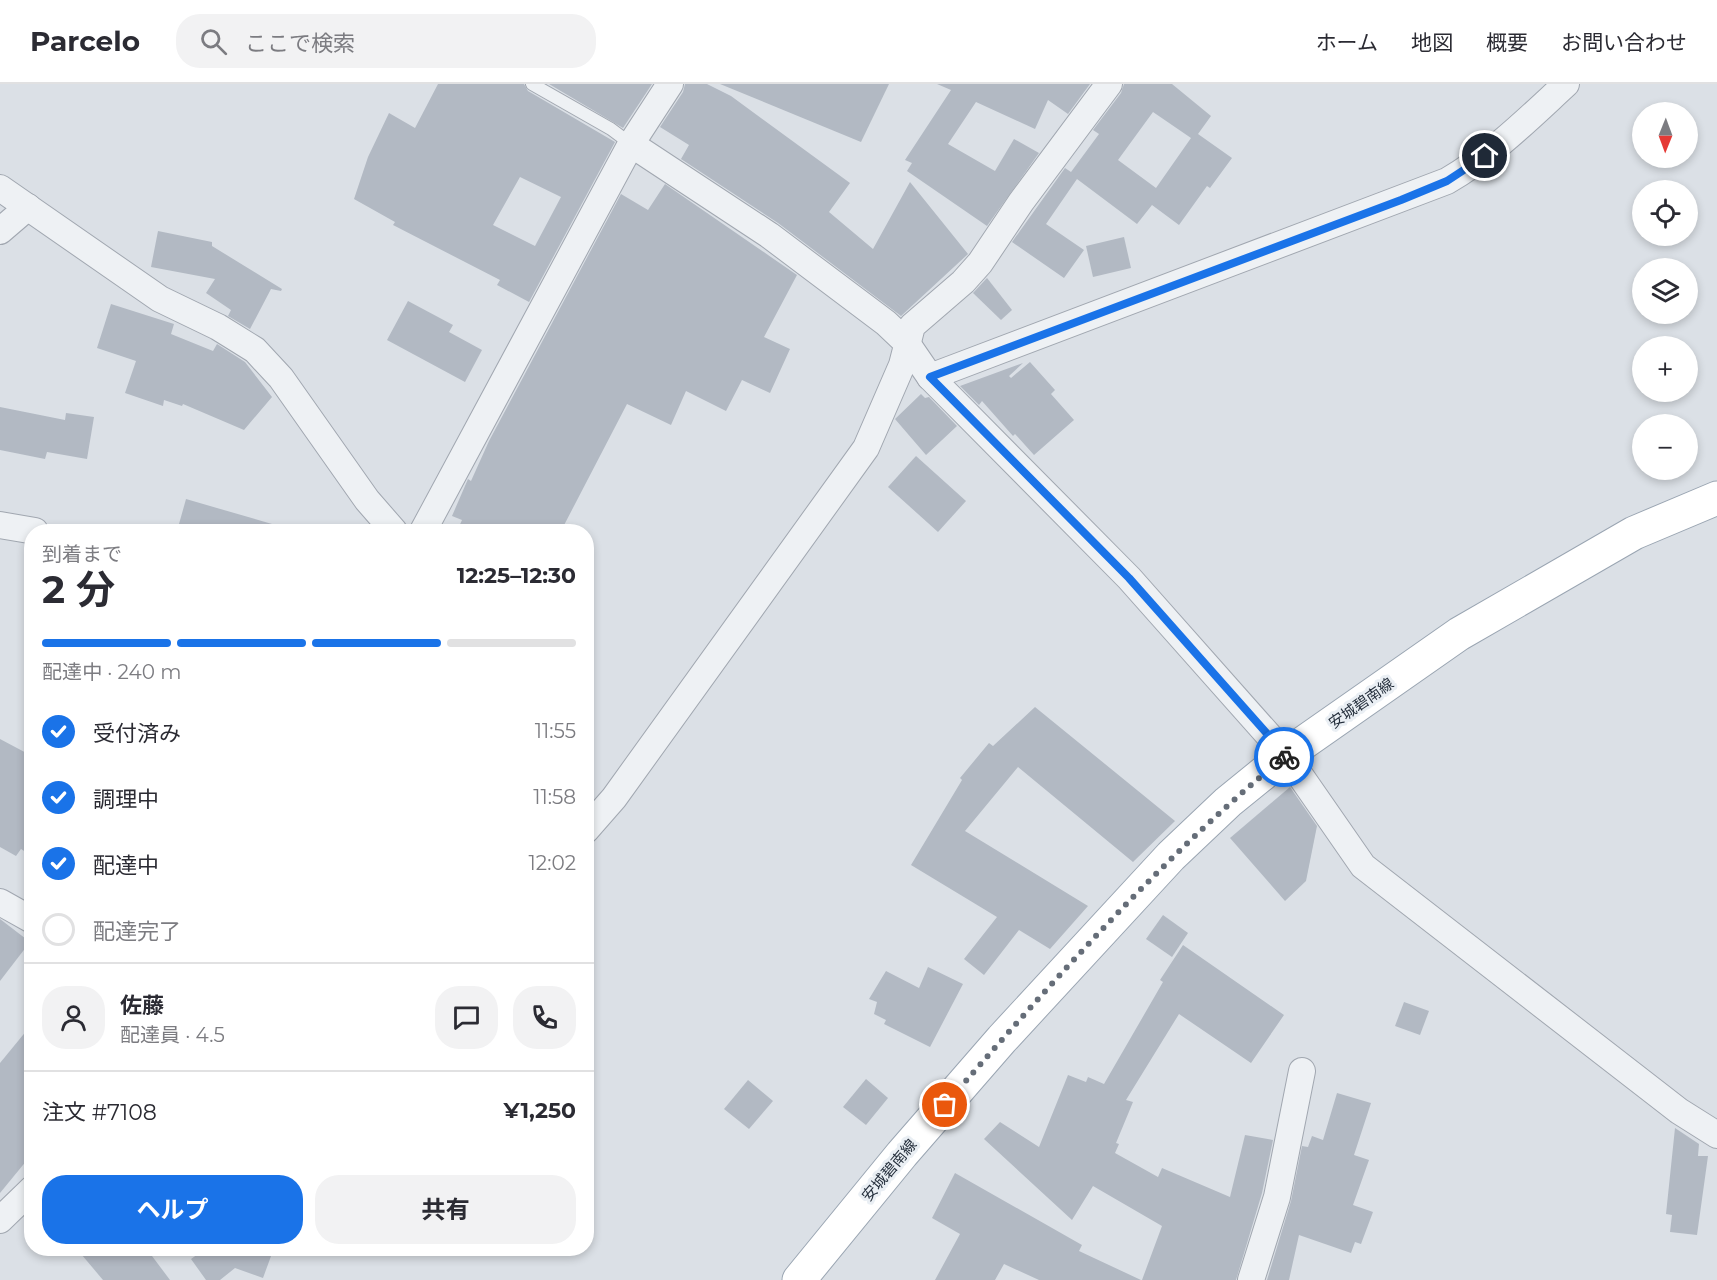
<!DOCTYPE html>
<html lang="ja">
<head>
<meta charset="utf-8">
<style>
  :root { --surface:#fff; --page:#f2f2f3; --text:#2b2b33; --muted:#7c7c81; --line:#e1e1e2; --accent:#1a73e8 }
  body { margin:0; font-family:Montserrat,"Noto Sans JP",sans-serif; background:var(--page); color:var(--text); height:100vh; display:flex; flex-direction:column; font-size:22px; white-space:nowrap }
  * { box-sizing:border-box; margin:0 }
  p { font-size:20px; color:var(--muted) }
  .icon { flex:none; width:33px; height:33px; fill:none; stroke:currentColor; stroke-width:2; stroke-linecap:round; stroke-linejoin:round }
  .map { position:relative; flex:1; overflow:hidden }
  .side { position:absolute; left:24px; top:440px; width:570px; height:732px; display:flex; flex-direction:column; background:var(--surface); border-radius:24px; box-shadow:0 3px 9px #0003 }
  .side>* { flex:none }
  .needle { width:39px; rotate:181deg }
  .fabs { position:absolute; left:1632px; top:18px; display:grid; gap:12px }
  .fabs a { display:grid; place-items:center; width:66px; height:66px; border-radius:50%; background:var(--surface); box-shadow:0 3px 9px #0003; font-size:30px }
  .pin { position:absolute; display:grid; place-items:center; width:51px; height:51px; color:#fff; margin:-26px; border:3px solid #fff; border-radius:50%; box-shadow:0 2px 6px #0007 }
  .courier { position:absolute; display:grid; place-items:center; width:60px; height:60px; margin:-30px; border:4px solid #1a73e8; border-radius:50%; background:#fff; color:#222; box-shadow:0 2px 8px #0007 }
  .headline em { font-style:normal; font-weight:700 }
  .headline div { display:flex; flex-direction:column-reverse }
  .headline { display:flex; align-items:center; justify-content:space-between; height:102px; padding:0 18px }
  h1 { font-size:39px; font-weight:700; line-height:45px }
  .bar { display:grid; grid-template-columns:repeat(4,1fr); gap:9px 6px; align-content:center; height:72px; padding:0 18px }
  .bar i { height:8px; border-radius:4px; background:var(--line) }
  .bar .active { background:var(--accent) }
  .bar p { grid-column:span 4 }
  .line { display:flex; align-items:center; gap:15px; padding:0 18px; border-top:2px solid var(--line) }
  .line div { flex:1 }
  .round { display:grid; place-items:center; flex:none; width:63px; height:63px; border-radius:24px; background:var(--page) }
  ol { padding:0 18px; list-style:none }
  li { display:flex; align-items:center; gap:18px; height:66px }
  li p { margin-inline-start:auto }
  li .icon { padding:6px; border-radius:50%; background:var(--accent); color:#fff; stroke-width:4 }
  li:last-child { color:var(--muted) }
  li i { width:33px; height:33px; border:3px solid var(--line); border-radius:50% }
  .primary-button { display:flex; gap:12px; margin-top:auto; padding:12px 18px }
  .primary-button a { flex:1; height:69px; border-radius:24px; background:var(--accent); color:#fff; font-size:24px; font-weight:700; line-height:69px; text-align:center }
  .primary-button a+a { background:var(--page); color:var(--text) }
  header { display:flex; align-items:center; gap:36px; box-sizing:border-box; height:84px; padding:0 30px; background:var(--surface); border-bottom:2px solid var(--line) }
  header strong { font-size:28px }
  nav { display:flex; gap:33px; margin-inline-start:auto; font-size:21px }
  .search { width:420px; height:54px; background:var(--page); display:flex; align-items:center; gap:15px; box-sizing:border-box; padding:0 21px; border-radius:24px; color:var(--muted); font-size:22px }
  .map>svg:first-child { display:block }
</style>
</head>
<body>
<header>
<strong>Parcelo</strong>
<div class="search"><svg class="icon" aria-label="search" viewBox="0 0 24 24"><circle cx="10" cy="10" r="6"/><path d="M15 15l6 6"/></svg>ここで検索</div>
<nav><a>ホーム</a><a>地図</a><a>概要</a><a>お問い合わせ</a></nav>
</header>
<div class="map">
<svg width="1717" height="1196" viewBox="0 0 1717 1196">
  <rect width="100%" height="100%" fill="#dbe0e6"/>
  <!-- building -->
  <g fill="#b2b9c3" fill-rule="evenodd">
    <path d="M438,0H524L528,7L615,58L529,218L497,201L500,196L393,141L395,138L354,115L368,73L389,29L415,44ZM520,93L561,113L535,162L493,141Z"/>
    <polygon points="549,0 652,0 623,44"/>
    <polygon points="685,0 707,0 731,12 850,99 829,128 873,165 910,98 968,170 901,232 778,139 681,75 689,61 660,43 683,8"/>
    <polygon points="720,0 889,0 861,58"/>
    <polygon points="937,0 1090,0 1068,30 1048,16 1035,45 976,18 948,60 995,87 1014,55 1039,69 987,142 907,87 912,79 905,76 951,6"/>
    <path d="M1124,0H1172L1211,32L1198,50L1232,74L1210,104L1207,102L1179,141L1152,121L1137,140L1077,95L1046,140L1084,166L1064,194L1012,158L1065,84L1071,88L1099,50L1093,46L1121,9ZM1153,28L1191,54L1156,104L1118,76Z"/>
    <polygon points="665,100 797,191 764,253 790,265 770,309 742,296 726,327 686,307 671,341 627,320 561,447 457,447 462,436 452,432 468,395 471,397 489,357 621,110 648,126"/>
    <polygon points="158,147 212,158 212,162 282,205 281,207 271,205 250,245 228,232 231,226 206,209 215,195 151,183"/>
    <polygon points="1124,153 1131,184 1093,193 1086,162"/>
    <polygon points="987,194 1012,226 1001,236 973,209"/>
    <polygon points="408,217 453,241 449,248 482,266 465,298 387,256"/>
    <polygon points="111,220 174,240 171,250 213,267 217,260 245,278 272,313 244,346 183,320 182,322 164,316 163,322 125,309 136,277 97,264"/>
    <polygon points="1030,278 1055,306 1051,310 1074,336 1034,371 1015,350 1013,352 982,317 979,321 960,302 1023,279 1009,292 1011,294"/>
    <polygon points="921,310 925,314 929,313 957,342 926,371 895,335"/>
    <polygon points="0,323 65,336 66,329 94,333 87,375 47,368 45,375 0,366"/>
    <polygon points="916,372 966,417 938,448 888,403"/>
    <polygon points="186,415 272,440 271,447 177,447"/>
    <polygon points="1035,623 1175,737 1133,778 1018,683 965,747 1088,822 1050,865 1019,846 984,891 964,875 997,833 911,781 962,696 960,694 989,659 993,662"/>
    <polygon points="0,655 32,672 32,772 21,765 16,772 0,763"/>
    <polygon points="1290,703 1317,742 1306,797 1285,817 1230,754"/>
    <polygon points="1163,831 1188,849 1172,873 1146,855"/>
    <polygon points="0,835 30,858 0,897"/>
    <polygon points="1183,861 1284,931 1251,979 1179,930 1126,1016 1133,1018 1116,1059 1119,1060 1115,1069 1158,1093 1162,1084 1230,1113 1245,1051 1273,1056 1262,1109 1236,1196 1142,1196 1162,1142 1093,1102 1072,1136 984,1055 1000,1038 1039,1063 1068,991 1086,998 1088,993 1104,1000 1163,898 1160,896"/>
    <polygon points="928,883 963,900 930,963 884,940 886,936 874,930 877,918 869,915 886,887 919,904"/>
    <polygon points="1404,918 1429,927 1420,951 1395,942"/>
    <polygon points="32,940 32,1070 0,1109 0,979"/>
    <polygon points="866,995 888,1014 866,1041 843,1023"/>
    <polygon points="748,996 773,1017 749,1045 724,1025"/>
    <polygon points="1337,1009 1371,1019 1354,1071 1369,1076 1353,1121 1373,1128 1361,1160 1355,1158 1351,1169 1299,1151 1289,1196 1267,1196 1291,1117 1302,1062 1308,1063 1312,1052 1323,1056"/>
    <polygon points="1675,1044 1699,1060 1698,1072 1708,1072 1697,1151 1670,1148 1672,1131 1666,1130"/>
    <polygon points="955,1089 1082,1161 1079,1167 1141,1196 1039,1196 1004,1180 995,1196 935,1196 960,1150 932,1134"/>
    <polygon points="76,1164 146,1164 170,1196 103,1196"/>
    <polygon points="189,1164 274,1164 263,1194 235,1184 220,1196 206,1196 191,1175 198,1170 189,1166"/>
  </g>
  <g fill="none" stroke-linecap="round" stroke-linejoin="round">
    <!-- service casing -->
    <g stroke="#a1a7b0" stroke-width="14">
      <polyline id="service" points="532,0 611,45 631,60"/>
    </g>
    <!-- minor casing -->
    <g stroke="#a1a7b0" stroke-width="28">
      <g id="minor">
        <polyline points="631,60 769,151 886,239 906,258 930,293 1129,494 1286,671 1363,782 1679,1027 1717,1051"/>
        <polyline points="0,104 160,215 218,243 255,266 281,294 367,416 394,447"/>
        <polyline points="0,147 28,123"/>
        <path d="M930,293L1447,97C1492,71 1528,35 1566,0"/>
        <polyline points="0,441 35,447"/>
        <polyline points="423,447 631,60 670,0"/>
        <polyline points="586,746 614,714 866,364 902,281 912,242 963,198 980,179 1021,118 1109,0"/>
        <polyline points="0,818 32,836"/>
        <polyline points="0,1136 32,1105"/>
        <polyline points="1251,1196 1277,1113 1302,987"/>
      </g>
    </g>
    <!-- primary casing -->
    <g stroke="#9aa5b2" stroke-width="35">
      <polyline id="primary" points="799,1196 902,1070 1002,955 1171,772 1228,718 1286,671 1459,550 1634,449 1717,414"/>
    </g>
    <!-- service -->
    <use href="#service" stroke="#eef1f4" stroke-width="12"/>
    <!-- minor -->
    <use href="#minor" stroke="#eef1f4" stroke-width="26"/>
    <!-- primary -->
    <use href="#primary" stroke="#fff" stroke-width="33"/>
  </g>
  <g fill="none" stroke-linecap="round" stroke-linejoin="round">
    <!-- done -->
    <path stroke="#656d78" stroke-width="6" stroke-dasharray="0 10.8" d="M945,1021C1051,899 1159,776 1284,673"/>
    <!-- route -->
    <polyline stroke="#1a73e8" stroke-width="8" points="1284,673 1286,671 1129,494 930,293 1401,116 1447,97 1485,72"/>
  </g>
  <g text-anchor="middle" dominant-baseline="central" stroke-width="6" stroke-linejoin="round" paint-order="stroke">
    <!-- street labels -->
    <g font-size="15" fill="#252f3c" stroke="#eaeff4">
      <text transform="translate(1361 619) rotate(-35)">安城碧南線</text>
      <text transform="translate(889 1086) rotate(-50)">安城碧南線</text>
    </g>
  </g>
</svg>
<div class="fabs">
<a><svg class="needle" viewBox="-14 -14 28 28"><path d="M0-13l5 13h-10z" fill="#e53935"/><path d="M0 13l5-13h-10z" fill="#7c7c81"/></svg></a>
<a><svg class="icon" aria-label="locate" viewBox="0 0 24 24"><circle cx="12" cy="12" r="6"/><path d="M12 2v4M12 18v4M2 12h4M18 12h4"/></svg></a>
<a><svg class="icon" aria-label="layers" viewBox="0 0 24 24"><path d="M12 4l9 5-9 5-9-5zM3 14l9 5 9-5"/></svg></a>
<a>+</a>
<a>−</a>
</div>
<div class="pin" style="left:945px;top:1021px;background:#ea580c"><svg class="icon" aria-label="bag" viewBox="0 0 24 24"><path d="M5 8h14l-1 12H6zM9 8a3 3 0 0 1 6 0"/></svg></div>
<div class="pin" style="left:1485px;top:72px;background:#1f2937"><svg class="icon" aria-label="home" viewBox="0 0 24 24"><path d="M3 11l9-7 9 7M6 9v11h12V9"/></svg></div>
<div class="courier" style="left:1284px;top:673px"><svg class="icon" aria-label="bike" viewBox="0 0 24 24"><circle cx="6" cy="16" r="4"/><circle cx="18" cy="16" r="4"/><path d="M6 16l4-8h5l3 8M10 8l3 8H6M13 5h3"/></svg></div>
<section class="side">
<div class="headline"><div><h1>2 分</h1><p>到着まで</p></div><em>12:25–12:30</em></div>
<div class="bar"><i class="active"></i><i class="active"></i><i class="active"></i><i></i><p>配達中 · 240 m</p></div>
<ol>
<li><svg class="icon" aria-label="check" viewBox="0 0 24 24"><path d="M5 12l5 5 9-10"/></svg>受付済み<p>11:55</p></li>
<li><svg class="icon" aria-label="check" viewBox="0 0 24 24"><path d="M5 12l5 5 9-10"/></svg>調理中<p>11:58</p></li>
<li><svg class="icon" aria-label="check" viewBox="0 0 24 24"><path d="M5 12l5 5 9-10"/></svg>配達中<p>12:02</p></li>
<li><i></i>配達完了</li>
</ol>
<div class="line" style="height:108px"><a class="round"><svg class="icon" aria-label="person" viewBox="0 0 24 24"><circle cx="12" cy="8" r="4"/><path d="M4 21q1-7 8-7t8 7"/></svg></a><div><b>佐藤</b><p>配達員 · 4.5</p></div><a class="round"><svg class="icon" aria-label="chat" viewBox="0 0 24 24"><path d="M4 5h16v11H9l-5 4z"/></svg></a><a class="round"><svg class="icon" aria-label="phone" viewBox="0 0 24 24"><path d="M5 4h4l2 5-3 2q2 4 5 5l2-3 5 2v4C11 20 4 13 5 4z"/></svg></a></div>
<div class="line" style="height:78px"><div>注文 #7108</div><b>¥1,250</b></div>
<div class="primary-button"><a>ヘルプ</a><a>共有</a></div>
</section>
</div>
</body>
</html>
